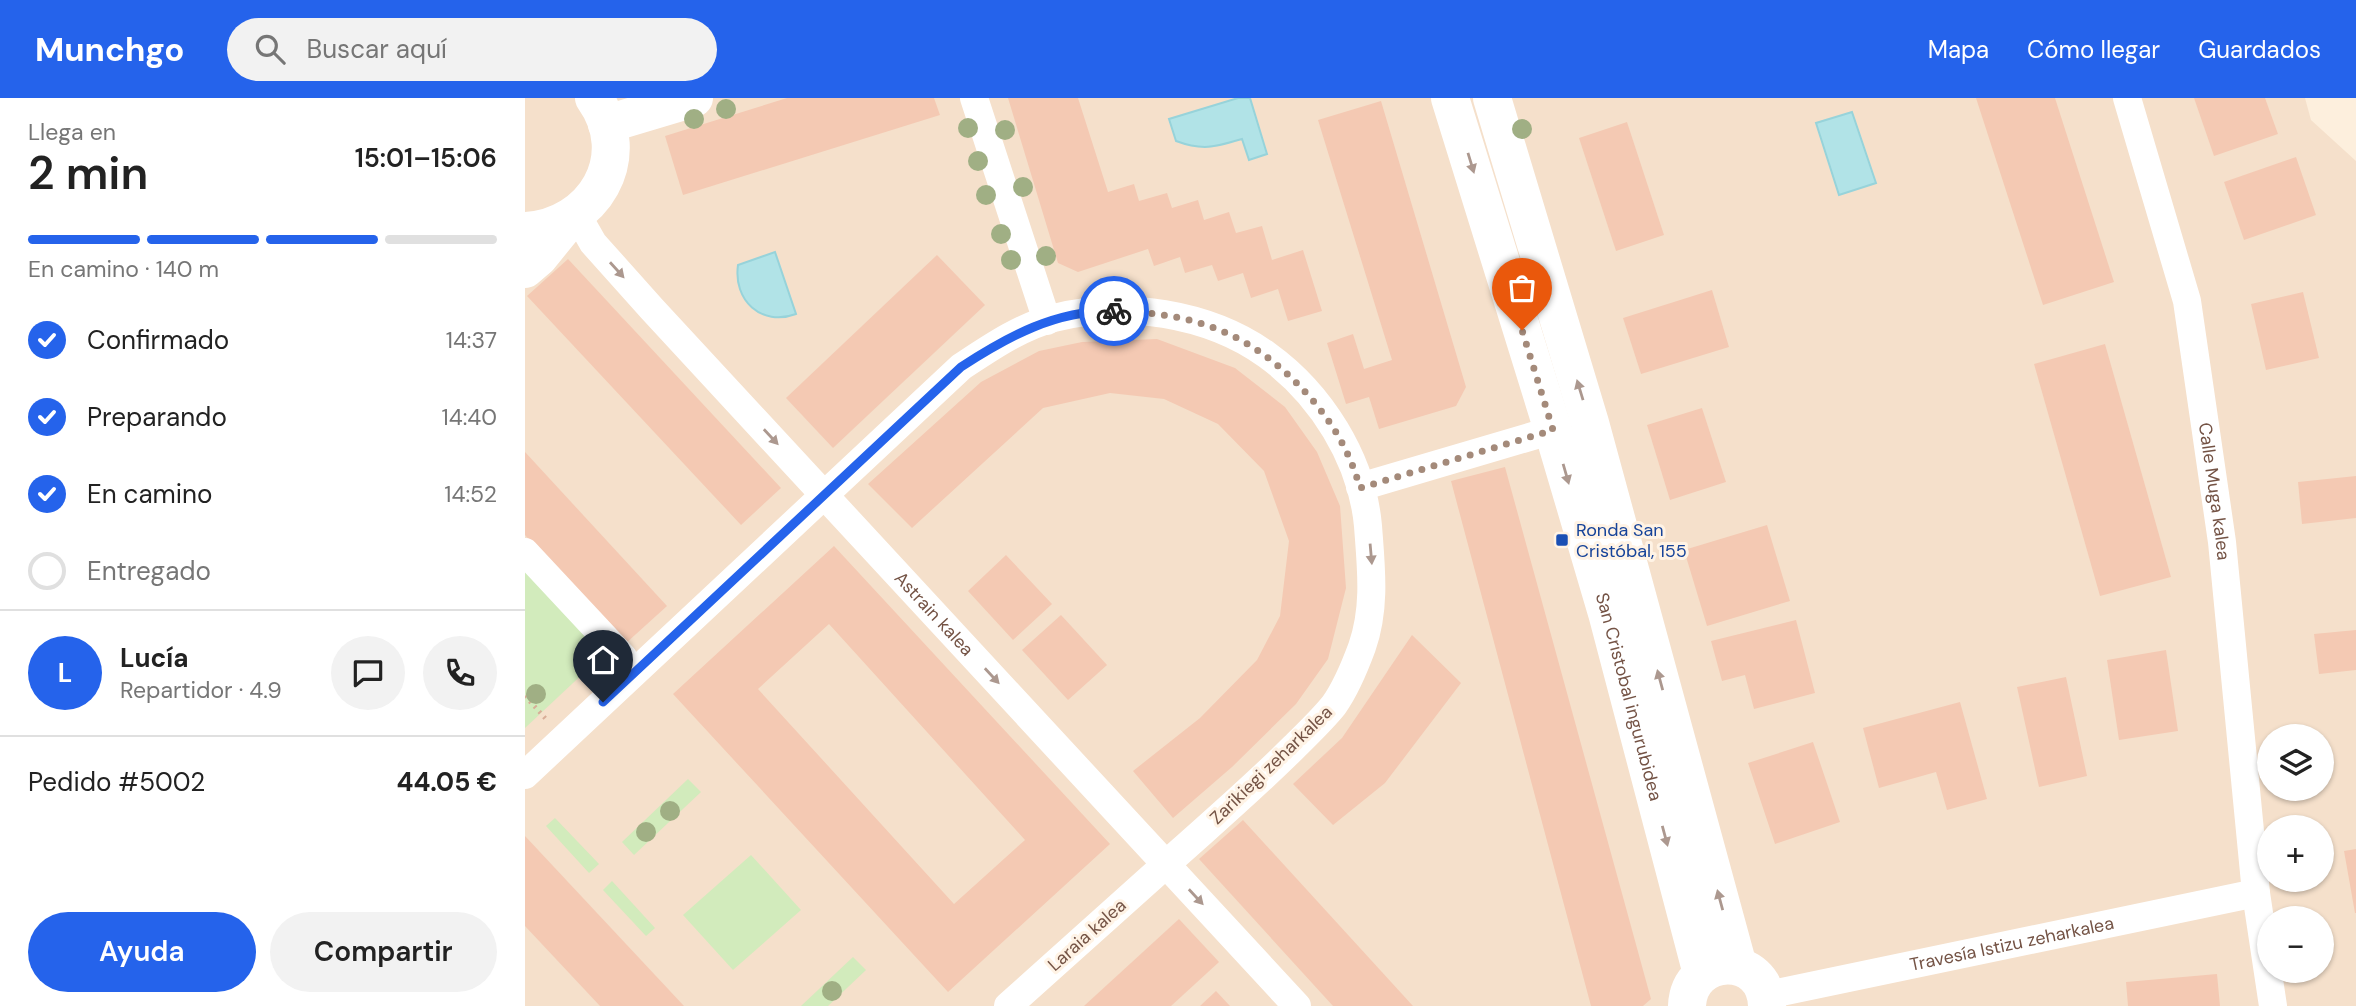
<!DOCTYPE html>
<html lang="es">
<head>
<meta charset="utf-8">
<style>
  :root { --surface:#fff; --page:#f2f2f2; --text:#222; --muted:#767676; --line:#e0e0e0; --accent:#2563eb }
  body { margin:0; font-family:"DM Sans",sans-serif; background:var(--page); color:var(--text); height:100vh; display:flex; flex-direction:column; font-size:26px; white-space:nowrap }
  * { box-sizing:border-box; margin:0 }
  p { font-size:23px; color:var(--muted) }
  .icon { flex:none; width:38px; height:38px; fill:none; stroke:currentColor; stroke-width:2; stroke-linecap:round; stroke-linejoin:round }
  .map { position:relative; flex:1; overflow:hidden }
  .panel { display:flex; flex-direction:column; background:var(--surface); width:525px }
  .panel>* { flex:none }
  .controls { position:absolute; left:1732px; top:626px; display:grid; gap:14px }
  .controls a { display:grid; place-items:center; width:77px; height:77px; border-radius:50%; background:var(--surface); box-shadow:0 2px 5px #0004; font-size:35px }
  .pin { position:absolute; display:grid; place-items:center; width:60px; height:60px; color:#fff; margin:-72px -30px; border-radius:50% 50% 50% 0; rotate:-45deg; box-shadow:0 0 7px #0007 }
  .pin .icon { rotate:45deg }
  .courier { position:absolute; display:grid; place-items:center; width:70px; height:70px; margin:-35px; border:5px solid #2563eb; border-radius:50%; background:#fff; color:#222; box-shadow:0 2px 9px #0007 }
  .summary em { font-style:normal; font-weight:600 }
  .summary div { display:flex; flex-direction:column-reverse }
  .summary { display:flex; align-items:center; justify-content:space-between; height:119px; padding:0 28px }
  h1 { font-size:46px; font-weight:600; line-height:52px }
  .bar { display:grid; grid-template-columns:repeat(4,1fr); gap:10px 7px; align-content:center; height:84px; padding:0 28px }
  .bar i { height:9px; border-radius:5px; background:var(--line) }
  .bar .selected { background:var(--accent) }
  .bar p { grid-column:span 4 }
  .line { display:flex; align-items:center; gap:18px; padding:0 28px; border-top:2px solid var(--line) }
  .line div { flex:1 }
  .round { display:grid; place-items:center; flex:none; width:74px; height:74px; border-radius:37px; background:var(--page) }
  ol { padding:0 28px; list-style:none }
  li { display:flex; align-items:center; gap:21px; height:77px }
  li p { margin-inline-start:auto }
  li .icon { padding:7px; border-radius:50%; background:var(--accent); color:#fff; stroke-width:4 }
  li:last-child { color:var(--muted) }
  li i { width:38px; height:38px; border:4px solid var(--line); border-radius:50% }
  .primary-button { display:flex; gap:14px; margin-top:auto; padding:14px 28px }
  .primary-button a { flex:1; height:80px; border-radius:42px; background:var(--accent); color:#fff; font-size:28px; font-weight:600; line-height:80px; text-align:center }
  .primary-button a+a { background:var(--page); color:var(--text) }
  header { display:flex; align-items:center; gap:42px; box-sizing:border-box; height:98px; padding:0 35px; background:var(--accent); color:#fff }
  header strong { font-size:33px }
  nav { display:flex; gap:38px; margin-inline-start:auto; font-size:24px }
  .search { width:490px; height:63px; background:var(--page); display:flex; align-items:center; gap:18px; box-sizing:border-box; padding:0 24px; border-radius:38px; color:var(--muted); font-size:26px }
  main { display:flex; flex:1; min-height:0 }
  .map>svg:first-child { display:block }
</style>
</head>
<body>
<header>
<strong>Munchgo</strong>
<div class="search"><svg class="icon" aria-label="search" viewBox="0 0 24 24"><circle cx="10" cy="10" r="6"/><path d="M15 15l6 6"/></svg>Buscar aquí</div>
<nav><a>Mapa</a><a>Cómo llegar</a><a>Guardados</a></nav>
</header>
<main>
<section class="panel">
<div class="summary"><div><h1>2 min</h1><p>Llega en</p></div><em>15:01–15:06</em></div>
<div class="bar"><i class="selected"></i><i class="selected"></i><i class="selected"></i><i></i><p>En camino · 140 m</p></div>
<ol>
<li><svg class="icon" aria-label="check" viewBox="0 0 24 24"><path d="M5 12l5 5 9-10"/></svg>Confirmado<p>14:37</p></li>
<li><svg class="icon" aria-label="check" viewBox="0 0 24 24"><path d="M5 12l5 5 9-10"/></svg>Preparando<p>14:40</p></li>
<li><svg class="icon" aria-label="check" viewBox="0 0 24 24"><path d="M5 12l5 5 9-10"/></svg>En camino<p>14:52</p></li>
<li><i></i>Entregado</li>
</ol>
<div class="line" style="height:126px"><b class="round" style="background:var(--accent);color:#fff">L</b><div><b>Lucía</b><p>Repartidor · 4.9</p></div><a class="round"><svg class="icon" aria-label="chat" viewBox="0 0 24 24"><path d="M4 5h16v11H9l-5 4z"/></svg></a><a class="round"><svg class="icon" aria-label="phone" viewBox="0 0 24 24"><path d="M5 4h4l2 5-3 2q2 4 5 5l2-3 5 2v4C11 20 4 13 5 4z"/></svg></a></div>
<div class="line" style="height:91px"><div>Pedido #5002</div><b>44.05 €</b></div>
<div class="primary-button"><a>Ayuda</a><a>Compartir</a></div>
</section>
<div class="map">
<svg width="1831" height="908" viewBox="0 0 1831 908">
  <rect width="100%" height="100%" fill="#fdefdd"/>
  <!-- residential -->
  <path fill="#f5e0cb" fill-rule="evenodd" d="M0,0H1780L1786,22L1831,63V908H0ZM1745,639H1797V691H1745ZM1745,730H1797V782H1745ZM1745,821H1797V873H1745Z"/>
  <!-- green -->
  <g fill="#d2ebbc">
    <polygon points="0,470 80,555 0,630"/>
    <polygon points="163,681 176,694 109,757 97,744"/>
    <polygon points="30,720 74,766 64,775 21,728"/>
    <polygon points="226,757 276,812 208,872 158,817"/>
    <polygon points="87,783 130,830 121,838 78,792"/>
    <polygon points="328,859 341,872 303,908 276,908"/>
  </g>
  <!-- water -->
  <g fill="#b1e3e7" stroke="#97d3da" stroke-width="2">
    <path d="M713,0H725L742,56L724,62L717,41C690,49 678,53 651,43L644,21Z"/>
    <polygon points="1327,14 1351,85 1314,97 1291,25"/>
    <path d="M250,154L271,216C236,229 208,202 213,167Z"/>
  </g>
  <!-- building -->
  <g fill="#f4c9b3" fill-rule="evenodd">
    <polygon points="262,0 409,0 415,17 158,97 140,38"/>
    <polygon points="483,0 553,0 583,94 609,86 614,103 642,95 647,110 673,102 679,122 704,114 711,135 737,128 747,162 778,152 797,213 763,223 753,191 726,200 718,175 693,183 687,167 660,175 655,159 629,168 623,151 553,174 533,165"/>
    <polygon points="1451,0 1530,0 1589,184 1518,207"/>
    <polygon points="1669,0 1740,0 1753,36 1689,58"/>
    <polygon points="856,3 941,289 931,308 854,331 844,299 821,306 802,245 828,236 839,271 867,262 793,22"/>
    <polygon points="1102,24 1139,137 1091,153 1054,40"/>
    <polygon points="1771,59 1791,117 1719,142 1699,84"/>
    <polygon points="412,157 460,207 308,350 261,300"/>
    <polygon points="43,161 256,390 216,427 2,198"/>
    <polygon points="1187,192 1204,249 1116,276 1098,220"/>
    <polygon points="1778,194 1794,260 1741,272 1726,206"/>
    <polygon points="632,241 710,270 760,309 792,354 815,408 821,490 803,561 771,606 707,669 648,720 608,673 675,620 732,562 755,518 764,443 739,373 693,326 639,301 585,295 518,310 387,430 343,386 456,284 514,253 557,244"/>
    <polygon points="1580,246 1646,479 1575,498 1509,266"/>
    <polygon points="1177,310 1201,384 1145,402 1122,327"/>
    <polygon points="0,354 142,508 100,546 0,437"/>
    <polygon points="980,369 1126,901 1118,908 1066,908 926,383"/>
    <polygon points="1831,378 1831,420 1777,426 1773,384"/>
    <polygon points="1242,427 1265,503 1182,528 1159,452"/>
    <path d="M309,448L585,746L423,894L148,596ZM304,526L500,742L429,806L233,591Z"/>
    <polygon points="481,457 527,506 488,542 443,493"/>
    <polygon points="536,517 582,567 543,602 497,552"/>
    <polygon points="1271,522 1290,595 1229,611 1220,577 1197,583 1186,543"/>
    <polygon points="1831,532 1831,572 1794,576 1789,536"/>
    <polygon points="887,537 936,585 860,685 808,727 768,686 817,640"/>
    <polygon points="1641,552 1653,633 1594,642 1582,562"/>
    <polygon points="1541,579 1562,678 1514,689 1492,589"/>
    <polygon points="1435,604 1462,701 1422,712 1411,674 1354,690 1338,630"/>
    <polygon points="1288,644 1315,724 1250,746 1223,665"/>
    <polygon points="718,722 888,908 808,908 674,761"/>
    <polygon points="0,738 159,908 75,908 0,828"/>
    <polygon points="1831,751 1831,815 1830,815 1819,753"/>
    <polygon points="654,821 694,864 646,908 559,908"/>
    <polygon points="1692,876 1695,908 1603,908 1601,884"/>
    <polygon points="691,893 705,908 675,908"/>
  </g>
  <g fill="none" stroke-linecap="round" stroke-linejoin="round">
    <!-- path -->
    <polyline stroke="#d8ad97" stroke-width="4.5" stroke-dasharray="2 5" stroke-linecap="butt" points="0,598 21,621"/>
    <!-- street -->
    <g stroke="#fff" stroke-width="28">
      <polyline points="449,0 522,223"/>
      <path id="s1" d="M1602,0L1662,203L1697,444L1731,795L1748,908"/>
      <path id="s2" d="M52,117L68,145L127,211L772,908"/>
      <polyline points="835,389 1028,332"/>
      <polyline points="0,454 98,559"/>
      <path d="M0,677L436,269C465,250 495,229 529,220C597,202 684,215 742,257C796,296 837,361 843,428C846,469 851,509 837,549C830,568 821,590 809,607C797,622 782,636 769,649C733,685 695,718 657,752C599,804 541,856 483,908"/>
      <path id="s3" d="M1242,897L1731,795"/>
    </g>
    <!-- secondary -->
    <g stroke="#fff" stroke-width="38">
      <path id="s4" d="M925,0L1028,332L1082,515L1177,876"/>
      <polyline points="967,0 1065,325 1213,868"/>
      <polyline points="82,26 169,0"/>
      <path d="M0,133C69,129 111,59 69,0"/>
      <polyline points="0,171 14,159 44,122"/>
      <path d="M1162,908C1164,855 1241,853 1242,908"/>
    </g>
  </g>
  <!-- trees -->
  <g fill="#a0af84">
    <circle cx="201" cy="11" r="10"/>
    <circle cx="169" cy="21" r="10"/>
    <circle cx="443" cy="30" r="10"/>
    <circle cx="997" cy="31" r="10"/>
    <circle cx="480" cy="32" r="10"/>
    <circle cx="453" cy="63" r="10"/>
    <circle cx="498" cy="89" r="10"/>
    <circle cx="461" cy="97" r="10"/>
    <circle cx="476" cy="136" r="10"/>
    <circle cx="521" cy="158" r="10"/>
    <circle cx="486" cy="162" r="10"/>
    <circle cx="11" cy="596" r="10"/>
    <circle cx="145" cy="713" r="10"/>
    <circle cx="121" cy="734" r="10"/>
    <circle cx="307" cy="893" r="10"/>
  </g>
  <!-- one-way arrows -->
  <defs><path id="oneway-solid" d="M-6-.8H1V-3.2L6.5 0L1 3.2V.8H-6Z" transform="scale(1.75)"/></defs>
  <g fill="#ac988f">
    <use href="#oneway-solid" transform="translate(946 65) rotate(73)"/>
    <use href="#oneway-solid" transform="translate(92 172) rotate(48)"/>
    <use href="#oneway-solid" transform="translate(1055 292) rotate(-107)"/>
    <use href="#oneway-solid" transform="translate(246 339) rotate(47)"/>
    <use href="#oneway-solid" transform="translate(1041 376) rotate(74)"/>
    <use href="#oneway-solid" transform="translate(846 456) rotate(85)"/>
    <use href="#oneway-solid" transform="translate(467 578) rotate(47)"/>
    <use href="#oneway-solid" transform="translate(1135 582) rotate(-105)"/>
    <use href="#oneway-solid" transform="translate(1140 738) rotate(75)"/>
    <use href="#oneway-solid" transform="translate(671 799) rotate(47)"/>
    <use href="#oneway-solid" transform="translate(1195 802) rotate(-105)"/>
  </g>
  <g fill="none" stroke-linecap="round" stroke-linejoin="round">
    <!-- done -->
    <path stroke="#a48a7a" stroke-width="7" stroke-dasharray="0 12.6" d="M589,213C671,215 727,235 783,297C808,325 825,354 835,390L1028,332L997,232"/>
    <!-- route -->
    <path stroke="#2563eb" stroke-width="9" d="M78,604L436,269C484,238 531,212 589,213"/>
  </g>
  <!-- markers -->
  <rect fill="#1a4fb4" stroke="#fff3e5" stroke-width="2.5" x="1030" y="435" width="14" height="14" rx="3.5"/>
  <g text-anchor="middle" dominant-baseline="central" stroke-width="6" stroke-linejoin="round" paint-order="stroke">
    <!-- street labels -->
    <g font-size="18" fill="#745345" stroke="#fff3e5">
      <text stroke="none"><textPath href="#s1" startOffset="404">Calle Muga kalea</textPath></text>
      <text stroke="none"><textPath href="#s2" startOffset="536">Astrain kalea</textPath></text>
      <text stroke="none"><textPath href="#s4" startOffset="625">San Cristobal ingurubidea</textPath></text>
      <text transform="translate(746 667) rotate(-44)">Zarikiegi zeharkalea</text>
      <text transform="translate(562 837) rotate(-42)">Laraia kalea</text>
      <text stroke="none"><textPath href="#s3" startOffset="250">Travesía Istizu zeharkalea</textPath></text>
    </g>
    <!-- transit labels -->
    <g font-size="18" fill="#164399" stroke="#fff3e5" text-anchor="start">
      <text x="1051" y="432">Ronda San<tspan x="1051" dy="21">Cristóbal, 155</tspan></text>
    </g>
  </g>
</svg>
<div class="controls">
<a><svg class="icon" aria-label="layers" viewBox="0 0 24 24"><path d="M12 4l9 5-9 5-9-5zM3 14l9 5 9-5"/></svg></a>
<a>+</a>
<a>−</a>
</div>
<div class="pin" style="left:997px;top:232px;background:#ea580c"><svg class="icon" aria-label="bag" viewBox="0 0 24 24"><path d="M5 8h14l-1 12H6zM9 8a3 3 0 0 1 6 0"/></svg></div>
<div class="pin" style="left:78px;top:604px;background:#1f2937"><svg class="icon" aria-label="home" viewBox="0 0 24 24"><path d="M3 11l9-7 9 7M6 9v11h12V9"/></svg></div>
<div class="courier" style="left:589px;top:213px"><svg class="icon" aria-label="bike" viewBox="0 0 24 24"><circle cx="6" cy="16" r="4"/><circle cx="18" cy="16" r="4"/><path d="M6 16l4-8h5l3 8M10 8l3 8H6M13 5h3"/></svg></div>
</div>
</main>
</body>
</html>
